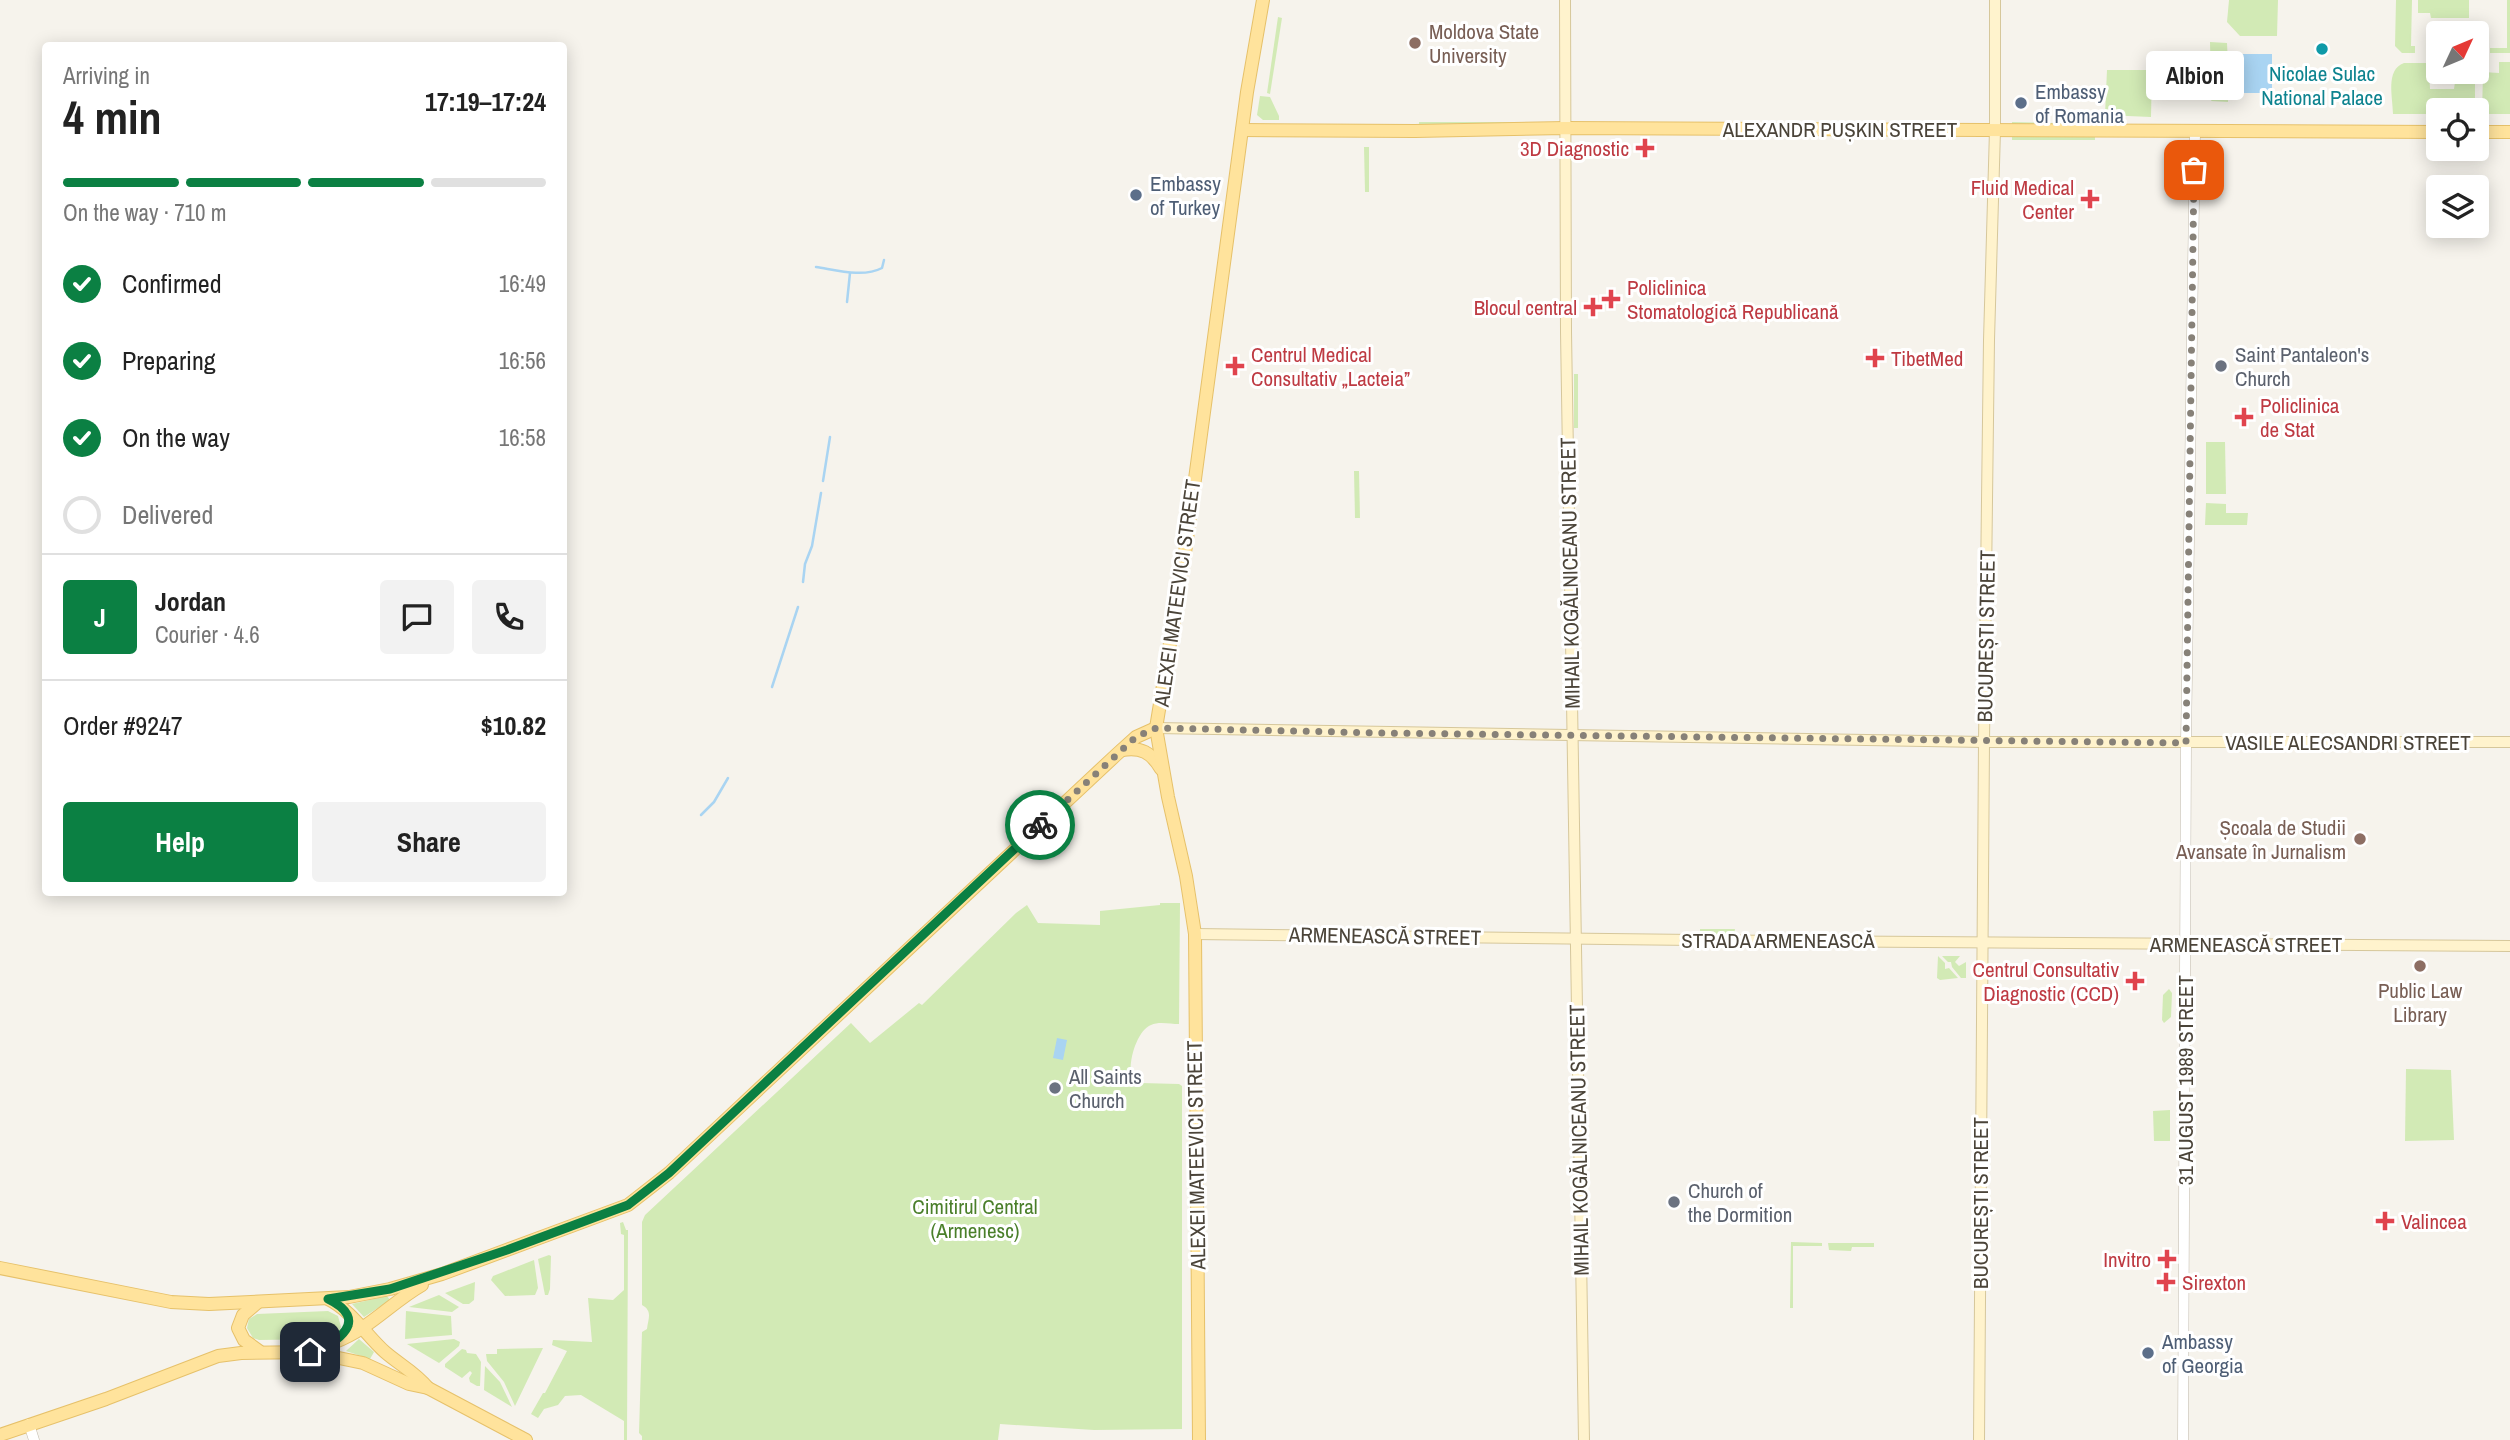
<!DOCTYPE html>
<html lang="en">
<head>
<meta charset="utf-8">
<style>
  :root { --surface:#fff; --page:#f2f2f2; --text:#222; --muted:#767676; --line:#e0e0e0; --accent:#0b8043 }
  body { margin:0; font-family:"Archivo Narrow",sans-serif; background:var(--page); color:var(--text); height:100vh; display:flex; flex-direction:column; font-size:26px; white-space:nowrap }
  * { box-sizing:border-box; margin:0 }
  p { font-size:23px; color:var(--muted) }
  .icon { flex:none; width:38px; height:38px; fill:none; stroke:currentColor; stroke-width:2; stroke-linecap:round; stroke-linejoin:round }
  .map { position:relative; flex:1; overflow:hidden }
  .side { position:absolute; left:42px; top:42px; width:525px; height:854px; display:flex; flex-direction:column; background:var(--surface); border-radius:7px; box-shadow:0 4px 18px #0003 }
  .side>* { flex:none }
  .needle { width:46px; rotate:46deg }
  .tools { position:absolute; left:2426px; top:21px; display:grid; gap:14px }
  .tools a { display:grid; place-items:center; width:63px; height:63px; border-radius:7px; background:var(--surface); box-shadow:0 4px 18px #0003; font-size:35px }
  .pin { position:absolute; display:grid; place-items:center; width:60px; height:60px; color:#fff; margin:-30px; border-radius:14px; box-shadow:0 4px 10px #0006 }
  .courier { position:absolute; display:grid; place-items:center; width:70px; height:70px; margin:-35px; border:5px solid #0b8043; border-radius:50%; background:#fff; color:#222; box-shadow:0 2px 9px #0007 }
  .bubble { position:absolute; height:49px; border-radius:7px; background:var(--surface); box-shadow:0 4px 18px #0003; font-size:23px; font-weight:700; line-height:49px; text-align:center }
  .summary em { font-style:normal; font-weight:700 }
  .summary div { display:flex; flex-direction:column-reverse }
  .summary { display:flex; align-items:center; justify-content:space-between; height:119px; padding:0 21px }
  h1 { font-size:46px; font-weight:700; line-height:52px }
  .bar { display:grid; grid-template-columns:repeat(4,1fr); gap:10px 7px; align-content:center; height:84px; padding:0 21px }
  .bar i { height:9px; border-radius:5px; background:var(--line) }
  .bar .selected { background:var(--accent) }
  .bar p { grid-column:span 4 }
  .line { display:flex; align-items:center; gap:18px; padding:0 21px; border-top:2px solid var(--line) }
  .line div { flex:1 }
  .round { display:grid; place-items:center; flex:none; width:74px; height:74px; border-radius:7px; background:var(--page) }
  ol { padding:0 21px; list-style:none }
  li { display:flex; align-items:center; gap:21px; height:77px }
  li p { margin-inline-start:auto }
  li .icon { padding:7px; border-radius:50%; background:var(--accent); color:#fff; stroke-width:4 }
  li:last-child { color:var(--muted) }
  li i { width:38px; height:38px; border:4px solid var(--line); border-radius:50% }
  .primary-button { display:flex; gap:14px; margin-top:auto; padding:14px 21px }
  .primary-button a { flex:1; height:80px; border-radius:7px; background:var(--accent); color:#fff; font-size:28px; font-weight:700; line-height:80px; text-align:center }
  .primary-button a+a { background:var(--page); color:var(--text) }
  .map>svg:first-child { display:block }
</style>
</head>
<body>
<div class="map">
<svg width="2510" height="1440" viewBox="0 0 2510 1440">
  <rect width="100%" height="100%" fill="#f6f3ec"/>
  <!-- green -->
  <g fill="#d2eab5">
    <polygon points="2229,0 2278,0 2277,36 2240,36 2227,22"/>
    <polygon points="2396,0 2412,0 2411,46 2415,46 2415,53 2402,53 2395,46"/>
    <polygon points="2418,0 2469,0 2469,18 2431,18 2430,13 2418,13"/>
    <polygon points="2507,0 2510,0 2510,53 2490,53 2490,48 2507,48"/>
    <polygon points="1278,17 1282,18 1270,94 1267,93"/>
    <polygon points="2210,42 2227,43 2228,65 2214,86 2211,86"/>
    <polygon points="2499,62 2510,62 2510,114 2482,114 2483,72 2499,73"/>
    <path d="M2404,63H2438V72H2456V73H2475V78L2455,79L2454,72L2429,73L2430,89H2454L2455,82H2475V110H2438V114H2393C2393,97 2385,70 2404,63Z"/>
    <polygon points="2107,70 2152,70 2151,117 2105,115"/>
    <polygon points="2228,72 2228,102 2211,101"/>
    <polygon points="1260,96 1270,97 1279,116 1279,120 1263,120 1257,115"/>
    <rect x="1419" y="122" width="129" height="2"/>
    <polygon points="2012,122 2057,123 2103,122 2103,124 2012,125"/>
    <polygon points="2095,136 2095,140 2012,140 2012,137"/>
    <polygon points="1364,147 1369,147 1369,192 1365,192"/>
    <rect x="1574" y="374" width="4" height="54"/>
    <polygon points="2206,442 2225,442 2226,494 2206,494"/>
    <polygon points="1354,471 1359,471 1360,518 1355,518"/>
    <polygon points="2206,503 2226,504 2226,513 2248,513 2247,525 2205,525"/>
    <path d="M1160,903H1180L1179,1024C1170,1024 1159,1021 1151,1025C1137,1030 1127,1064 1132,1077C1134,1082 1136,1082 1141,1083L1179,1084L1182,1086V1429L1094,1430L1000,1424L998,1440H642V1436L639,1433L642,1332L647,1329C648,1319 653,1311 642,1305V1222L645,1215L851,1023L870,1043L919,1003L922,1005L1016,913L1027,905L1038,923L1100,925V911L1160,905Z"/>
    <polygon points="1700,929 1735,929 1734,935 1700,935"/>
    <polygon points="1938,956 1945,963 1945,969 1949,968 1958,978 1940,980 1937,978"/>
    <polygon points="1942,956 1960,956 1955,962 1959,966 1966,962 1966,978 1961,978 1952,967 1951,962 1948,962"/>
    <polygon points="2169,989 2172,993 2171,1017 2164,1023 2162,1020 2163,995"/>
    <polygon points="2406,1069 2451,1070 2454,1140 2405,1141"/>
    <polygon points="2170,1110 2170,1141 2154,1141 2153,1111"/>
    <polygon points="623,1222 626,1230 628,1230 627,1440 624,1440 624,1421 581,1395 565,1396 558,1405 544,1409 538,1418 531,1414 543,1393 545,1393 567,1351 552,1345 553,1340 592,1342 588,1298 613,1300 624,1290 624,1235 621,1234 620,1223"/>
    <polygon points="1791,1242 1822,1243 1822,1246 1793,1246 1793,1308 1790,1308"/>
    <polygon points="1828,1243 1874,1243 1874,1247 1852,1247 1851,1251 1829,1250"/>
    <polygon points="549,1255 551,1256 550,1289 548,1295 545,1295 538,1259"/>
    <polygon points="534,1260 538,1288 535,1295 505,1296 491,1280 493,1276"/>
    <polygon points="475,1282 474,1300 469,1304 463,1304 445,1293"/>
    <polygon points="439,1295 459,1307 452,1312 409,1307"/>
    <polygon points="387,1296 390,1300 364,1317 352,1304"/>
    <polygon points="328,1311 338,1316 341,1327 337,1335 328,1339 259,1340 253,1338 247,1328 249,1319 257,1314"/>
    <polygon points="406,1311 451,1316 452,1335 405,1339"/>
    <polygon points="359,1339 374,1352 370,1359 346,1351"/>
    <polygon points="454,1339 460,1342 459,1346 439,1363 407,1344"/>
    <polygon points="543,1348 515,1406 504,1382 487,1361 486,1354 497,1354 497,1349"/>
    <polygon points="462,1349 466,1350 467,1353 476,1354 481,1362 480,1386 477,1386 470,1382 469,1378 472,1373 470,1371 462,1378 445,1367 445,1364"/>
    <polygon points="485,1366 500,1382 512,1407 484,1390"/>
  </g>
  <!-- water -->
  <g fill="#a9d4f2">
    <rect x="2239" y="54" width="33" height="39"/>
    <polygon points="1057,1038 1067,1040 1063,1060 1053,1058"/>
  </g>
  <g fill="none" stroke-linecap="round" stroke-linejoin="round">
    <!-- stream -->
    <g stroke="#a9d4f2" stroke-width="2.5">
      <path d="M816,267C836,270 863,278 882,268L884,260"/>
      <polyline points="847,302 850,273"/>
      <polyline points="823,481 830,437"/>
      <polyline points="803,582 805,564 812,546 821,493"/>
      <polyline points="772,687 798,607"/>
      <polyline points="701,815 714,802 728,778"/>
    </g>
    <!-- tertiary casing -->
    <g stroke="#c2bbae" stroke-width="11">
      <g id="tertiary">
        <polyline points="29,1424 34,1440"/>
        <polyline points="2183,1440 2186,743 2195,132"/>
      </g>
    </g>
    <!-- secondary casing -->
    <g stroke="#d6c79b" stroke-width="12">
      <g id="secondary">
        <polyline points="1565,0 1566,332 1584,1440"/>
        <polyline points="1156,728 1984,742 2510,742"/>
        <polyline points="1195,934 1779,941 2510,946"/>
        <polyline points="1979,1440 1984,742 1989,340 1995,130 1995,0"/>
      </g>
    </g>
    <!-- primary casing -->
    <g stroke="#e6c16a" stroke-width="14">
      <g id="primary">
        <polyline points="1242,130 1415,131 1565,128 2438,132"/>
        <polyline points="2476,132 2510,132"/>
        <path d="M1122,750C1141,747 1151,752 1161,769"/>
        <polyline points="0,1268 171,1302 209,1304 349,1297 390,1289 442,1274 628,1205 669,1173 1116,755 1136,737 1156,728"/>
        <path d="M328,1299C352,1311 366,1335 385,1352C400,1365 415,1372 428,1388"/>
        <polyline points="257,1303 243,1315 238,1328 244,1340 259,1351"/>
        <path d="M335,1342C368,1330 392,1302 422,1285"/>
        <polyline points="0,1435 106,1399 218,1356 241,1353 310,1352 363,1363 409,1384 428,1388 526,1440"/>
        <polyline points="1199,1440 1195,934 1186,876 1168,797 1156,728 1186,546 1247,92 1263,0"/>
      </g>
    </g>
    <!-- tertiary -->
    <use href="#tertiary" stroke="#fff" stroke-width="10"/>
    <!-- secondary -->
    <use href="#secondary" stroke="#fff3cd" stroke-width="10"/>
    <!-- primary -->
    <use href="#primary" stroke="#ffe39c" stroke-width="12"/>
  </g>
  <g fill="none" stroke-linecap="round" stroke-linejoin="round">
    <!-- done -->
    <polyline stroke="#878178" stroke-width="7" stroke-dasharray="0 12.6" points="1040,825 1136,737 1156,728 1383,733 2186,743 2194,170"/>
    <!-- route -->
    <path stroke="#0b8043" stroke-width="9" d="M310,1352C338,1343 371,1320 328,1299L390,1289L507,1250L628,1205L669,1173L1040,825"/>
  </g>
  <!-- markers -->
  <g fill="#8d6e63" stroke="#fff" stroke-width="2.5">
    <circle cx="1415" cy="43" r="7"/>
    <circle cx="2360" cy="839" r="7"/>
    <circle cx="2420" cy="966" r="7"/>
  </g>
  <circle fill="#0f9aa8" stroke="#fff" stroke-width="2.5" cx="2322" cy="49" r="7"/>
  <g fill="#5c6f8a" stroke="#fff" stroke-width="2.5">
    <circle cx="2021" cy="103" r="7"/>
    <circle cx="1136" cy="195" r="7"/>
    <circle cx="2148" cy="1353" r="7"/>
  </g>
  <g fill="#e0444e" stroke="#fff" stroke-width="2.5">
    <path d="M1641.5 137.5h7v7h7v7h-7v7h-7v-7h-7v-7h7z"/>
    <path d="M2086.5 188.5h7v7h7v7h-7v7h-7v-7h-7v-7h7z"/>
    <path d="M1607.5 288.5h7v7h7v7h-7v7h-7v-7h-7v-7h7z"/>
    <path d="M1589.5 296.5h7v7h7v7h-7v7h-7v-7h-7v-7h7z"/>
    <path d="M1871.5 347.5h7v7h7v7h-7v7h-7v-7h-7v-7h7z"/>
    <path d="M1231.5 355.5h7v7h7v7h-7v7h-7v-7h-7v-7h7z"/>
    <path d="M2240.5 406.5h7v7h7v7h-7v7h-7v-7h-7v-7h7z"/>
    <path d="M2131.5 970.5h7v7h7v7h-7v7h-7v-7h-7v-7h7z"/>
    <path d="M2381.5 1210.5h7v7h7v7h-7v7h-7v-7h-7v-7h7z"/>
    <path d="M2163.5 1248.5h7v7h7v7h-7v7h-7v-7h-7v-7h7z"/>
    <path d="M2162.5 1271.5h7v7h7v7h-7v7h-7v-7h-7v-7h7z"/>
  </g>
  <g fill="#6b7280" stroke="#fff" stroke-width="2.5">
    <circle cx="2221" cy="366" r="7"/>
    <circle cx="1055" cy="1088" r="7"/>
    <circle cx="1674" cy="1202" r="7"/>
  </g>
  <g text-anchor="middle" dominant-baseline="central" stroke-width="6" stroke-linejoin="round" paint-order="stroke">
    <!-- education labels -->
    <g font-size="21" fill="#785e54" stroke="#fff" text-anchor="start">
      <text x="1429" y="31">Moldova State<tspan x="1429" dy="24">University</tspan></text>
      <text x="2346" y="827" text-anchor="end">Școala de Studii<tspan x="2346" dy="24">Avansate în Jurnalism</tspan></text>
      <text x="2420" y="990" text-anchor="middle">Public Law<tspan x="2420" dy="24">Library</tspan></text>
    </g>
    <!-- culture labels -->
    <g font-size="21" fill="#0d838f" stroke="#fff">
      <text x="2322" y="73">Nicolae Sulac<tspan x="2322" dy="24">National Palace</tspan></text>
    </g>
    <!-- service labels -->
    <g font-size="21" fill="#4e5e75" stroke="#fff" text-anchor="start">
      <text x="2035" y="91">Embassy<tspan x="2035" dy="24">of Romania</tspan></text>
      <text x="1150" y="183">Embassy<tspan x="1150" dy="24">of Turkey</tspan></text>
      <text x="2162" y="1341">Ambassy<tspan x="2162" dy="24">of Georgia</tspan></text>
    </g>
    <!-- street labels -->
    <g font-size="21" fill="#4b4439" stroke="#fff">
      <text x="1840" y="129">ALEXANDR PUȘKIN STREET</text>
      <text transform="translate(1570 573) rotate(-91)">MIHAIL KOGĂLNICEANU STREET</text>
      <text transform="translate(1177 593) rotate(-82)">ALEXEI MATEEVICI STREET</text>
      <text transform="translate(1986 636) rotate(-89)">BUCUREȘTI STREET</text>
      <text x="2348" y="742">VASILE ALECSANDRI STREET</text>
      <text transform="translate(1385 936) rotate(1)">ARMENEASCĂ STREET</text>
      <text x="1778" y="940">STRADA ARMENEASCĂ</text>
      <text x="2246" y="944">ARMENEASCĂ STREET</text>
      <text transform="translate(2185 1080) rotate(-90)">31 AUGUST 1989 STREET</text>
      <text transform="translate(1579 1140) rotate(-91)">MIHAIL KOGĂLNICEANU STREET</text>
      <text transform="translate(1196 1155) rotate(-91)">ALEXEI MATEEVICI STREET</text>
      <text transform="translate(1980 1203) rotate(-90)">BUCUREȘTI STREET</text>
    </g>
    <!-- health labels -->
    <g font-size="21" fill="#be3a42" stroke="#fff" text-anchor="start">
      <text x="1629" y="148" text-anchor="end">3D Diagnostic</text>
      <text x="2074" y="187" text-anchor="end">Fluid Medical<tspan x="2074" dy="24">Center</tspan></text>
      <text x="1627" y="287">Policlinica<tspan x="1627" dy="24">Stomatologică Republicană</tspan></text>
      <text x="1577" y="307" text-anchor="end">Blocul central</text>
      <text x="1251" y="354">Centrul Medical<tspan x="1251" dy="24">Consultativ „Lacteia”</tspan></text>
      <text x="1891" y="358">TibetMed</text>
      <text x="2260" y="405">Policlinica<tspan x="2260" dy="24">de Stat</tspan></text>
      <text x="2119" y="969" text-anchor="end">Centrul Consultativ<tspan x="2119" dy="24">Diagnostic (CCD)</tspan></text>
      <text x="2401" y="1221">Valincea</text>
      <text x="2151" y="1259" text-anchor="end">Invitro</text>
      <text x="2182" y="1282">Sirexton</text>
    </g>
    <!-- worship labels -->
    <g font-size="21" fill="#5b616d" stroke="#fff" text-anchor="start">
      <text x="2235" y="354">Saint Pantaleon's<tspan x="2235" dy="24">Church</tspan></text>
      <text x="1069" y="1076">All Saints<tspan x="1069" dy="24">Church</tspan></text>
      <text x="1688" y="1190">Church of<tspan x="1688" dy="24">the Dormition</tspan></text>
    </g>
    <!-- park labels -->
    <g font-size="21" fill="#4a7f2a" stroke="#fff">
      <text x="975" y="1206">Cimitirul Central<tspan x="975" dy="24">(Armenesc)</tspan></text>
    </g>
  </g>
</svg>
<div class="tools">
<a><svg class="needle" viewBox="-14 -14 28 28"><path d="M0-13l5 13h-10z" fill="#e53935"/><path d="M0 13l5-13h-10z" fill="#767676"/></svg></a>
<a><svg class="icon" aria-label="locate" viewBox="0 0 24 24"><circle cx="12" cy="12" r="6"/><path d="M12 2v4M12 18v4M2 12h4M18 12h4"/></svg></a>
<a><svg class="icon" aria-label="layers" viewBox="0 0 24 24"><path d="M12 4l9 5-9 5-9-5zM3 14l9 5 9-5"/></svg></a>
</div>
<div class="pin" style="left:2194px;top:170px;background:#ea580c"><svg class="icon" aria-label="bag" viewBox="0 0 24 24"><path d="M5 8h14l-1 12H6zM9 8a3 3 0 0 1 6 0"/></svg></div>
<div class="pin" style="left:310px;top:1352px;background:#1f2937"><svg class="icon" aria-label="home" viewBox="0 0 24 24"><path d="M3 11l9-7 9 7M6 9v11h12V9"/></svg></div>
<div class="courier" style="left:1040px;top:825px"><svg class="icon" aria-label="bike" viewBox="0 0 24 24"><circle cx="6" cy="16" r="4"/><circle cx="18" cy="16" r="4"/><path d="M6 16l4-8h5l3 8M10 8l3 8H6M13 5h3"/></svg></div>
<div class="bubble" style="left:2146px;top:51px;width:98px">Albion</div>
<section class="side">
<div class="summary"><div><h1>4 min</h1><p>Arriving in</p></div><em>17:19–17:24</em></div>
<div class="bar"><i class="selected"></i><i class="selected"></i><i class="selected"></i><i></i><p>On the way · 710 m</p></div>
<ol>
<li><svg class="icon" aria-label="check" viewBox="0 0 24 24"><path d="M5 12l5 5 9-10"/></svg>Confirmed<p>16:49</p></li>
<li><svg class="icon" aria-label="check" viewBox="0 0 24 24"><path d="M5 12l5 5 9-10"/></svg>Preparing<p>16:56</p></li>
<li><svg class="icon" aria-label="check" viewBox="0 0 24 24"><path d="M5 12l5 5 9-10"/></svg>On the way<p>16:58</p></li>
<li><i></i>Delivered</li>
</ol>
<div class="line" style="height:126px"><b class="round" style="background:var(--accent);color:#fff">J</b><div><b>Jordan</b><p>Courier · 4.6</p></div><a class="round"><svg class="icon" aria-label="chat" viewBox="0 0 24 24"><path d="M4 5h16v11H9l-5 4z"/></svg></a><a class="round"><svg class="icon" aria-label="phone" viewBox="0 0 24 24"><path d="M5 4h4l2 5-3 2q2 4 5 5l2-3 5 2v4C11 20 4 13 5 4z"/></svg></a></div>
<div class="line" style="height:91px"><div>Order #9247</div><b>$10.82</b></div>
<div class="primary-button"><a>Help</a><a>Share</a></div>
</section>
</div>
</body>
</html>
